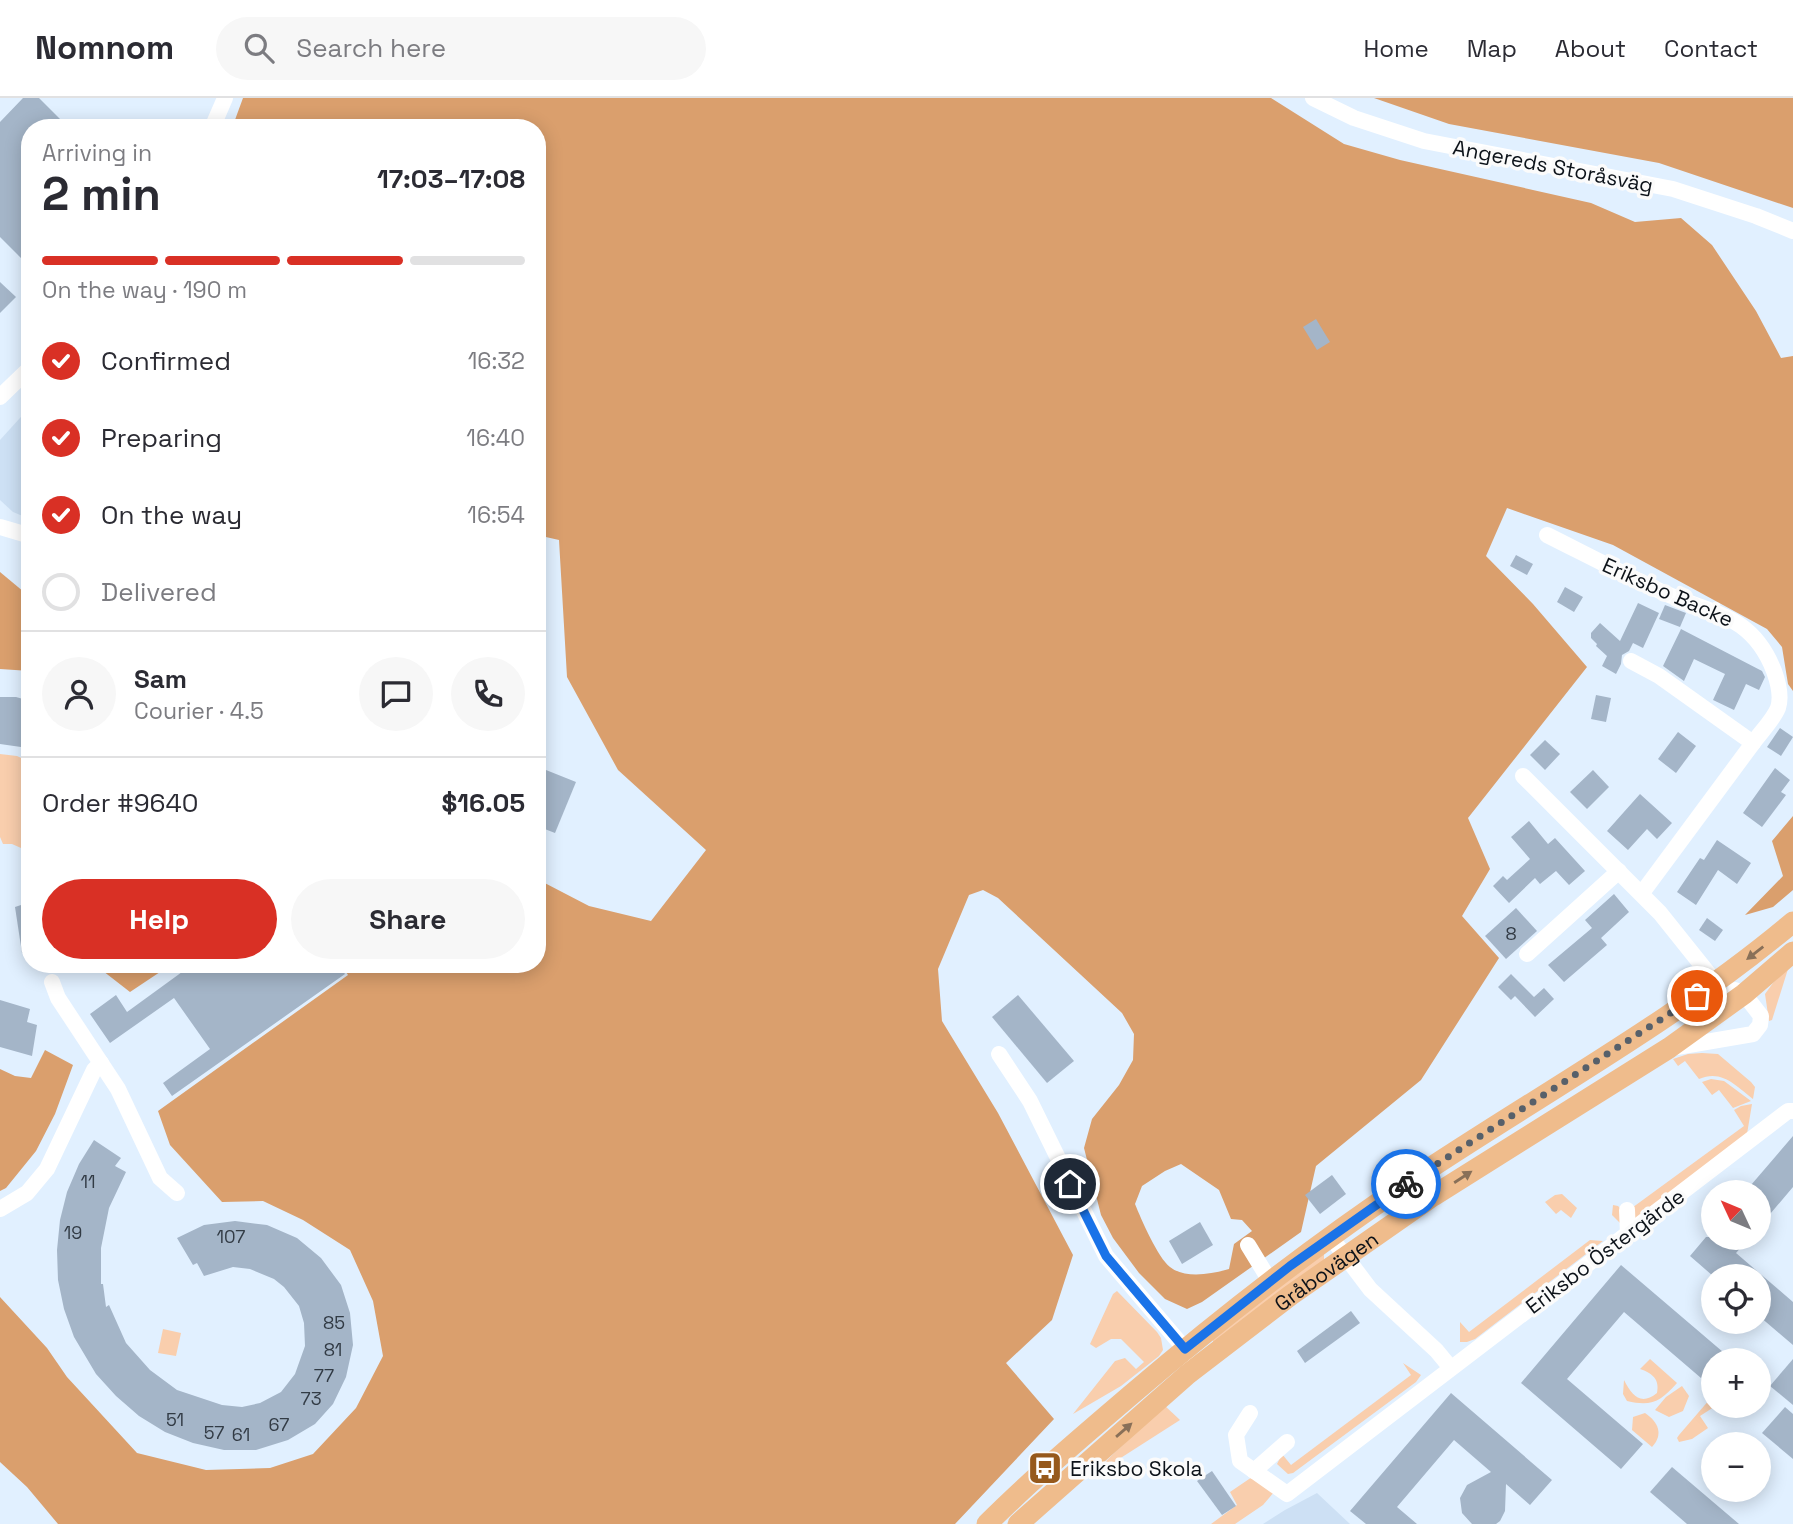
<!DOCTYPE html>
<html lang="en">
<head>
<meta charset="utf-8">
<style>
  :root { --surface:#fff; --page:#f7f7f7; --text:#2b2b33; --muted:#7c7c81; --line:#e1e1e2; --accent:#d93025 }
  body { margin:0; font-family:"Space Grotesk",sans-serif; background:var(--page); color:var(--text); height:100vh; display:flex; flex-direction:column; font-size:26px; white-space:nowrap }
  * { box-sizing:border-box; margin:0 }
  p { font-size:23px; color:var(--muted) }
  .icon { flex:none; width:38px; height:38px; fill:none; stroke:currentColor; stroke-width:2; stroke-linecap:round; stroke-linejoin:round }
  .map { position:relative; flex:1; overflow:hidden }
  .panel { position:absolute; left:21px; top:21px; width:525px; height:854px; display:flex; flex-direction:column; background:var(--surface); border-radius:28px; box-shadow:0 4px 18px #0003 }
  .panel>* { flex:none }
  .needle { width:46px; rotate:314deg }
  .tools { position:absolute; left:1701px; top:1082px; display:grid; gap:14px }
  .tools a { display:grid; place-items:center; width:70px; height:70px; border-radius:50%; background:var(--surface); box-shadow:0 4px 18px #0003; font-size:35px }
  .pin { position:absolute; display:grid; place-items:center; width:60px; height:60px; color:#fff; margin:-30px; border:4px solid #fff; border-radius:50%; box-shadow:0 2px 7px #0007 }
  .courier { position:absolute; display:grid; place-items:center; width:70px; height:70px; margin:-35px; border:5px solid #1a73e8; border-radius:50%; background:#fff; color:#222; box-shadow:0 2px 9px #0007 }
  .overview em { font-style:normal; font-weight:800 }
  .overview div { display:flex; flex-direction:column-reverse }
  .overview { display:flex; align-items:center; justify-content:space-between; height:119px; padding:0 21px }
  h1 { font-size:46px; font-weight:800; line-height:52px }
  .bar { display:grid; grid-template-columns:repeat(4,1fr); gap:10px 7px; align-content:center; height:84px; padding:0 21px }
  .bar i { height:9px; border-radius:5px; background:var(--line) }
  .bar .on { background:var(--accent) }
  .bar p { grid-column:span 4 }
  .line { display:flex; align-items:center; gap:18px; padding:0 21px; border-top:2px solid var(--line) }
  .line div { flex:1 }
  .round { display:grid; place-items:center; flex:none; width:74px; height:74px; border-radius:37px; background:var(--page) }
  ol { padding:0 21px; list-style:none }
  li { display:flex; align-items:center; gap:21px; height:77px }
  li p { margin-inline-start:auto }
  li .icon { padding:7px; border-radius:50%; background:var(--accent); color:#fff; stroke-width:4 }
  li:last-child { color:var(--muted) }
  li i { width:38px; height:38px; border:4px solid var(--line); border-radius:50% }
  .cta { display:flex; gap:14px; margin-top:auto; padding:14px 21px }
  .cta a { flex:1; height:80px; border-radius:42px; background:var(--accent); color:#fff; font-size:28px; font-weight:800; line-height:80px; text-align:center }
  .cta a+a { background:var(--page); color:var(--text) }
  header { display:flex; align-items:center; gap:42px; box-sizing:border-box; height:98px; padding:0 35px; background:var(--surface); border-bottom:2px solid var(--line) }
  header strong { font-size:33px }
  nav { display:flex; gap:38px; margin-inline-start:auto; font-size:24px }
  .search { width:490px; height:63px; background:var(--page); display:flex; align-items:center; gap:18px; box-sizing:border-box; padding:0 24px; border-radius:38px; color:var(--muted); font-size:26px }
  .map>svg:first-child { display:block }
</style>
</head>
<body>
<header>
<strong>Nomnom</strong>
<div class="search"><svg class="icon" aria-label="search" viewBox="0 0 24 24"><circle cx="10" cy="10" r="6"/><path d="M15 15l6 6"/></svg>Search here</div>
<nav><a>Home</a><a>Map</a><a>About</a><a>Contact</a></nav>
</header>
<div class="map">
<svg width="1793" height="1426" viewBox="0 0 1793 1426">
  <rect width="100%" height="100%" fill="#e1f0ff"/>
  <!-- built -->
  <g fill="#cde0f4">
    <polygon points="30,309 30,421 13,414 0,402 0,342"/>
    <polygon points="1317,1395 1350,1426 1263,1426 1285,1412"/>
  </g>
  <!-- green -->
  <g fill="#f9cead">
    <polygon points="0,656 17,658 30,664 30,754 12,746 3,746 0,739"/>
    <polygon points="1788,871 1772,922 1769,923 1765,896 1773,885"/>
    <path d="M1702,955L1718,956L1751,984L1755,989L1753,1001C1736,988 1722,971 1699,981L1685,963L1678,968L1673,961L1688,956Z"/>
    <polygon points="1711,981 1724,983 1751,1003 1733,1010 1719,992 1712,997 1702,984"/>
    <polygon points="1752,1006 1747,1036 1631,1125 1620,1125 1612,1117 1613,1107 1618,1108 1625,1115 1744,1028 1734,1012 1741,1008"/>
    <polygon points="1562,1096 1577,1110 1571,1120 1561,1112 1556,1116 1545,1104 1555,1097"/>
    <polygon points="1590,1142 1603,1143 1475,1241 1467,1244 1460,1244 1460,1224 1469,1234"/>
    <polygon points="1324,1156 1324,1162 1213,1247 1213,1240 1273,1189"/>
    <polygon points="1117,1193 1157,1234 1161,1240 1163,1252 1159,1258 1121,1288 1073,1316 1115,1263 1125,1260 1136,1271 1144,1264 1121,1241 1111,1241 1096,1250 1090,1246 1113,1196"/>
    <polygon points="163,1231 181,1235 176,1258 158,1255"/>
    <path d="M1650,1261L1677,1285C1661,1303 1652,1309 1627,1303L1623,1296L1624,1282C1632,1298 1641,1308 1657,1295C1660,1281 1652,1275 1640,1271Z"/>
    <polygon points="1403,1265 1421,1277 1416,1284 1293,1375 1288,1376 1277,1366 1282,1356 1291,1367 1411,1277"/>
    <polygon points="1682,1288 1689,1298 1683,1313 1669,1319 1655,1312 1666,1299"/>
    <polygon points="1710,1301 1713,1307 1717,1307 1700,1318 1708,1330 1692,1341 1679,1344 1677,1340 1679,1337"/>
    <polygon points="1164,1307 1180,1322 1105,1370 1102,1367"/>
    <path d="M1645,1315C1658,1324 1664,1336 1652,1349L1632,1332L1633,1319Z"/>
    <polygon points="1252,1379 1275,1393 1263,1407 1235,1426 1211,1426 1237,1407 1230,1394"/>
  </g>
  <!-- forest -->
  <g fill="#da9f6d" fill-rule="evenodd">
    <path d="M243,0H1271L1344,46L1400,62L1591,105L1635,124L1681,120L1712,147L1756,213L1781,260L1793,258V593L1788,586L1782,549L1767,531L1613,447L1507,410L1486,458L1533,506L1587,569L1468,720L1490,771L1462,818L1499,860L1421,982L1316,1068L1301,1134L1202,1204L1187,1211L1165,1201L1139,1175L1113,1140L1101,1117L1084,1050L1092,1021L1119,987L1133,962L1134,936L1122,915L998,800L983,792L969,797L938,871L942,923L998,1015L1073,1157L1052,1222L1006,1265L1054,1321L955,1426H58L27,1389L0,1364V1199L47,1250L67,1279L137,1355L206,1372L270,1370L313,1356L356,1310L383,1258L373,1203L350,1152L303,1122L263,1103L222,1104L170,1047L158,1013L348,877L341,866H537V781L589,808L651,823L706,752L618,672L567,579L559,442L537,437V30H232ZM1181,1066L1219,1092L1231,1121L1242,1122L1252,1133L1234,1146L1229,1171C1212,1176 1185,1181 1170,1169C1158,1160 1141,1121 1135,1106L1142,1088L1165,1073Z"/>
    <polygon points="1374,0 1793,0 1793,110 1659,65 1449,26"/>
    <polygon points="0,474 30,499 30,573 0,571"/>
    <polygon points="1793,718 1793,792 1773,809 1745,817 1783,778 1772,743"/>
    <polygon points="94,866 172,866 130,894"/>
    <polygon points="45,952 73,967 55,1016 36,1053 6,1090 0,1093 0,971 15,978 31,980"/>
  </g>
  <!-- building -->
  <g fill="#a4b5c8">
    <polygon points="23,0 39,0 69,30 30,30 30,169 0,139 0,24"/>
    <polygon points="0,184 16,199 0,215"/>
    <polygon points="1316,221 1330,244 1317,252 1303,229"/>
    <polygon points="1516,457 1533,466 1527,477 1510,468"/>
    <polygon points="1565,489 1583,499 1574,514 1557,504"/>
    <polygon points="1638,505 1659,515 1643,550 1633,545 1629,553 1622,557 1621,566 1616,576 1602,568 1607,558 1596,548 1597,546 1591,540 1591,535 1600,525 1620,543"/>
    <polygon points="1665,507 1686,515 1680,529 1659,521"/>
    <polygon points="1681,531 1762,573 1765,579 1759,592 1746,586 1734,612 1713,602 1725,576 1694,561 1684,583 1663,568"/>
    <polygon points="1596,597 1611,600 1606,624 1591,621"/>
    <polygon points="0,599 16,599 30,603 30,636 24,635 21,649 0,646"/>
    <polygon points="1780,630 1793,639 1781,658 1767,649"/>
    <polygon points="1678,634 1696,648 1676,675 1658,661"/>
    <polygon points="1545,642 1560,656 1545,672 1530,657"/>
    <polygon points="541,670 576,684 555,735 537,728 537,679"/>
    <polygon points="1775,670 1790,682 1781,694 1786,697 1762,729 1743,715"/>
    <polygon points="1593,672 1609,689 1587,711 1570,694"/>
    <polygon points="1640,696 1672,725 1657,741 1647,731 1628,752 1607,733"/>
    <polygon points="1529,723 1548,746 1555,740 1585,773 1569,787 1556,773 1540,786 1535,780 1509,805 1493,788 1503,778 1507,782 1530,761 1511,739"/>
    <polygon points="1717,742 1751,765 1737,786 1718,772 1696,807 1677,794 1700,760 1704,762"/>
    <polygon points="1614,796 1629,814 1601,840 1607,847 1564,884 1548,867 1592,830 1585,822"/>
    <polygon points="30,804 30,854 22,855 15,809"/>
    <polygon points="1516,810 1537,833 1506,861 1485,838"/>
    <polygon points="1707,820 1723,832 1715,843 1699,832"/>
    <polygon points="193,866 338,866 345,876 172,998 163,985 210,951 174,900 110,945 90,916 116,897 127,914"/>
    <polygon points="1511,876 1534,899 1544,890 1554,901 1535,919 1515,898 1511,902 1498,889"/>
    <polygon points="1018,897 1074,963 1047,985 992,919"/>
    <polygon points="0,902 30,911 27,924 37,927 32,958 0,949"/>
    <polygon points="1793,1038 1793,1089 1759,1129 1759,1094 1745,1094"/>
    <polygon points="94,1042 121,1060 115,1068 126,1074 109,1110 101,1150 101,1186 103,1186 106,1209 109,1207 126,1245 150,1272 177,1292 222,1307 242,1309 260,1305 281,1294 295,1276 305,1248 304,1225 299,1208 284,1189 274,1181 250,1171 233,1169 204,1178 197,1165 193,1167 177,1140 204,1127 235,1123 267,1127 297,1140 321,1160 341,1187 350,1215 353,1247 346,1279 333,1306 315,1326 288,1342 256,1352 224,1352 193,1345 165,1334 139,1318 116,1298 96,1276 74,1239 64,1211 58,1182 57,1152 60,1122 67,1094 79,1066"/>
    <polygon points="1332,1077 1346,1096 1320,1116 1305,1097"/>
    <polygon points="1200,1124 1213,1147 1182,1166 1169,1143"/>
    <polygon points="1706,1139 1750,1139 1736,1155 1793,1204 1793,1247 1759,1218 1759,1178 1713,1178 1690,1158"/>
    <polygon points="1621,1167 1723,1254 1713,1262 1713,1265 1701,1280 1624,1214 1567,1281 1643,1346 1621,1371 1521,1285"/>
    <polygon points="1351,1213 1360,1225 1305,1265 1297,1253"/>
    <polygon points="1793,1261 1793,1307 1770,1288"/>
    <polygon points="1451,1295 1552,1382 1530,1407 1506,1386 1505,1413 1500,1423 1496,1426 1472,1426 1462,1415 1460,1400 1467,1387 1491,1374 1454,1342 1397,1409 1417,1426 1366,1426 1350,1413"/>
    <polygon points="1785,1309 1793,1316 1793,1361 1762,1335"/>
    <polygon points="1672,1369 1739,1426 1687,1426 1650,1394"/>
    <polygon points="1212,1373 1236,1408 1222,1417 1197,1383"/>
  </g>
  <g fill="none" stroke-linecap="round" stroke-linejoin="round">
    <!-- minor -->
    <g stroke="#fff" stroke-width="16">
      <polyline points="1313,0 1354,20 1424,43 1673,91 1756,118 1793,133"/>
      <polyline points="212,30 225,0"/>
      <polyline points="0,299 30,270"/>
      <polyline points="0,429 24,436 30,435"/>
      <path d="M1547,437C1585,456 1623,476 1662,494C1712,516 1752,516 1774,573C1778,584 1782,598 1778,610C1773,622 1761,634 1753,645"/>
      <polyline points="1631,563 1659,578 1753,645 1642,795"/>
      <polyline points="1523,678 1660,815 1716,885 1721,899 1721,914"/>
      <polyline points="1527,856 1619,773"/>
      <polyline points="52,884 58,900 118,991 160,1080 177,1095"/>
      <polyline points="1671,950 1753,936 1760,927 1761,918 1744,896 1735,892"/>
      <polyline points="999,956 1030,1003 1106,1158 1185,1251 1185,1260"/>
      <polyline points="0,1111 27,1095 47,1071 94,972 101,965"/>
      <polyline points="1627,1112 1628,1136"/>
      <polyline points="1330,1138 1370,1191 1436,1252 1450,1269"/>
      <polyline points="1248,1147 1270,1183"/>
      <polyline points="1250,1315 1236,1337 1240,1363 1287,1396 1788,1013 1793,1013"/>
      <polyline points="1254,1373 1287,1344"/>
    </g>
    <!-- major -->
    <g stroke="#efbc8c" stroke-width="21">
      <path d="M987,1426C1033,1380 1083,1338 1132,1296C1221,1220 1312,1149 1409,1084C1537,998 1674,924 1793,824"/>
      <path id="s1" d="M1018,1426L1188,1276L1291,1197L1433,1098L1669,950L1744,896L1793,854"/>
    </g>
  </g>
  <!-- one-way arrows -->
  <defs><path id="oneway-solid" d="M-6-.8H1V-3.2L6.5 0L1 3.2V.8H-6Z" transform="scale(1.75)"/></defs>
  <g fill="#897058">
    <use href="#oneway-solid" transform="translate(1755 855) rotate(142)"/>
    <use href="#oneway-solid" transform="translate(1463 1079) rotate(-33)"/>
    <use href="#oneway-solid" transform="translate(1124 1332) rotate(-41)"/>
  </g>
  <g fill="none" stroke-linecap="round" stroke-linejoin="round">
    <!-- done -->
    <polyline stroke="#57606a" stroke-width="7" stroke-dasharray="0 12.6" points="1406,1086 1697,898"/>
    <!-- route -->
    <polyline stroke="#1a73e8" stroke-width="9" points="1070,1086 1106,1158 1185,1251 1290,1168 1406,1086"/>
  </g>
  <!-- icons -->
  <defs>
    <g id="bus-square" transform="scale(1.75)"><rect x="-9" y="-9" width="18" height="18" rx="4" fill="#96591c" stroke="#fbfbfb"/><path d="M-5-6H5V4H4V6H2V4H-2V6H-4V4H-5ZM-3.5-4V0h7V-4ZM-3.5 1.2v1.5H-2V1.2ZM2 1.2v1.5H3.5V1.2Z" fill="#fff"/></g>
  </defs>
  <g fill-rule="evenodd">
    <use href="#bus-square" x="1045" y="1370"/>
  </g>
  <g text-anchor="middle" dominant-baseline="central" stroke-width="7" stroke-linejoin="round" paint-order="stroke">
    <!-- number labels -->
    <g font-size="18" fill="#323b45">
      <text x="1511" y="835">8</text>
      <text x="88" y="1083">11</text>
      <text x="73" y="1134">19</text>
      <text x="231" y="1138">107</text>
      <text x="334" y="1224">85</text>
      <text x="333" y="1251">81</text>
      <text x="324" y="1277">77</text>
      <text x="311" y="1300">73</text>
      <text x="175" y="1321">51</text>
      <text x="279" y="1326">67</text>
      <text x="214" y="1334">57</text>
      <text x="241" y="1336">61</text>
    </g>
    <!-- street labels -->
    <g font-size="21" fill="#0c1219" stroke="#fbfbfb">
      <text transform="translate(1553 68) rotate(11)">Angereds Storåsväg</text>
      <text transform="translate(1668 494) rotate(24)">Eriksbo Backe</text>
      <text transform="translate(1605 1153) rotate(-37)">Eriksbo Östergärde</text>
      <text stroke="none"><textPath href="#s1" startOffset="399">Gråbovägen</textPath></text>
    </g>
    <!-- poi labels -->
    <g font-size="21" fill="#0c1219" stroke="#fbfbfb" text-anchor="start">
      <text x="1070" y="1370">Eriksbo Skola</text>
    </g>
  </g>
</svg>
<div class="tools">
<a><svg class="needle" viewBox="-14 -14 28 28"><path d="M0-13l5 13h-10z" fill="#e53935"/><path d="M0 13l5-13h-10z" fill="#7c7c81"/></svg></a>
<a><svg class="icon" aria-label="locate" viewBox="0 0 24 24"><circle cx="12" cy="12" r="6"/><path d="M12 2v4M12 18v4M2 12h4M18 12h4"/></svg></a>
<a>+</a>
<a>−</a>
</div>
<div class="pin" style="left:1697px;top:898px;background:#ea580c"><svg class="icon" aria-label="bag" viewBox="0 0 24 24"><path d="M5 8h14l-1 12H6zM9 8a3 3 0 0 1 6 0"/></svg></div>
<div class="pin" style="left:1070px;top:1086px;background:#1f2937"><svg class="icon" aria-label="home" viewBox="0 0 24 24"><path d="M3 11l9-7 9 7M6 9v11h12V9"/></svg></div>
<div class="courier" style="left:1406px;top:1086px"><svg class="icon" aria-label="bike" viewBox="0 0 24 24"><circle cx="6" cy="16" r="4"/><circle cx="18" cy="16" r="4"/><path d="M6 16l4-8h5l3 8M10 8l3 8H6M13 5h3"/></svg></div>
<section class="panel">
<div class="overview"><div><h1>2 min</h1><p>Arriving in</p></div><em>17:03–17:08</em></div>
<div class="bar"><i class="on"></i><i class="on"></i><i class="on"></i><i></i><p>On the way · 190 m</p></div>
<ol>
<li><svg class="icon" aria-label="check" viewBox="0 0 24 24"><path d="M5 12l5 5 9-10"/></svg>Confirmed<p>16:32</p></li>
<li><svg class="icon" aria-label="check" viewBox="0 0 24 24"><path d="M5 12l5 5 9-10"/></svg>Preparing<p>16:40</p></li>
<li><svg class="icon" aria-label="check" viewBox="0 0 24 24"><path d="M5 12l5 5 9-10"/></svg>On the way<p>16:54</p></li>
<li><i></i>Delivered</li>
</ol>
<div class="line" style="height:126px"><a class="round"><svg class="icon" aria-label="person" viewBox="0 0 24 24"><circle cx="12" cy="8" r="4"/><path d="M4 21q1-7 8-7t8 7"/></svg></a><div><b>Sam</b><p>Courier · 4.5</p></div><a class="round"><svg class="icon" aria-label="chat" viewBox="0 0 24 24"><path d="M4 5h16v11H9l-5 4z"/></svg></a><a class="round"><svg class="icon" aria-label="phone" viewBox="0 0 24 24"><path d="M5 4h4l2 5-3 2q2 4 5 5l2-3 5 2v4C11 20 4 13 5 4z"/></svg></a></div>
<div class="line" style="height:91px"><div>Order #9640</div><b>$16.05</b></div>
<div class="cta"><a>Help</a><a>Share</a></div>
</section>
</div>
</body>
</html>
